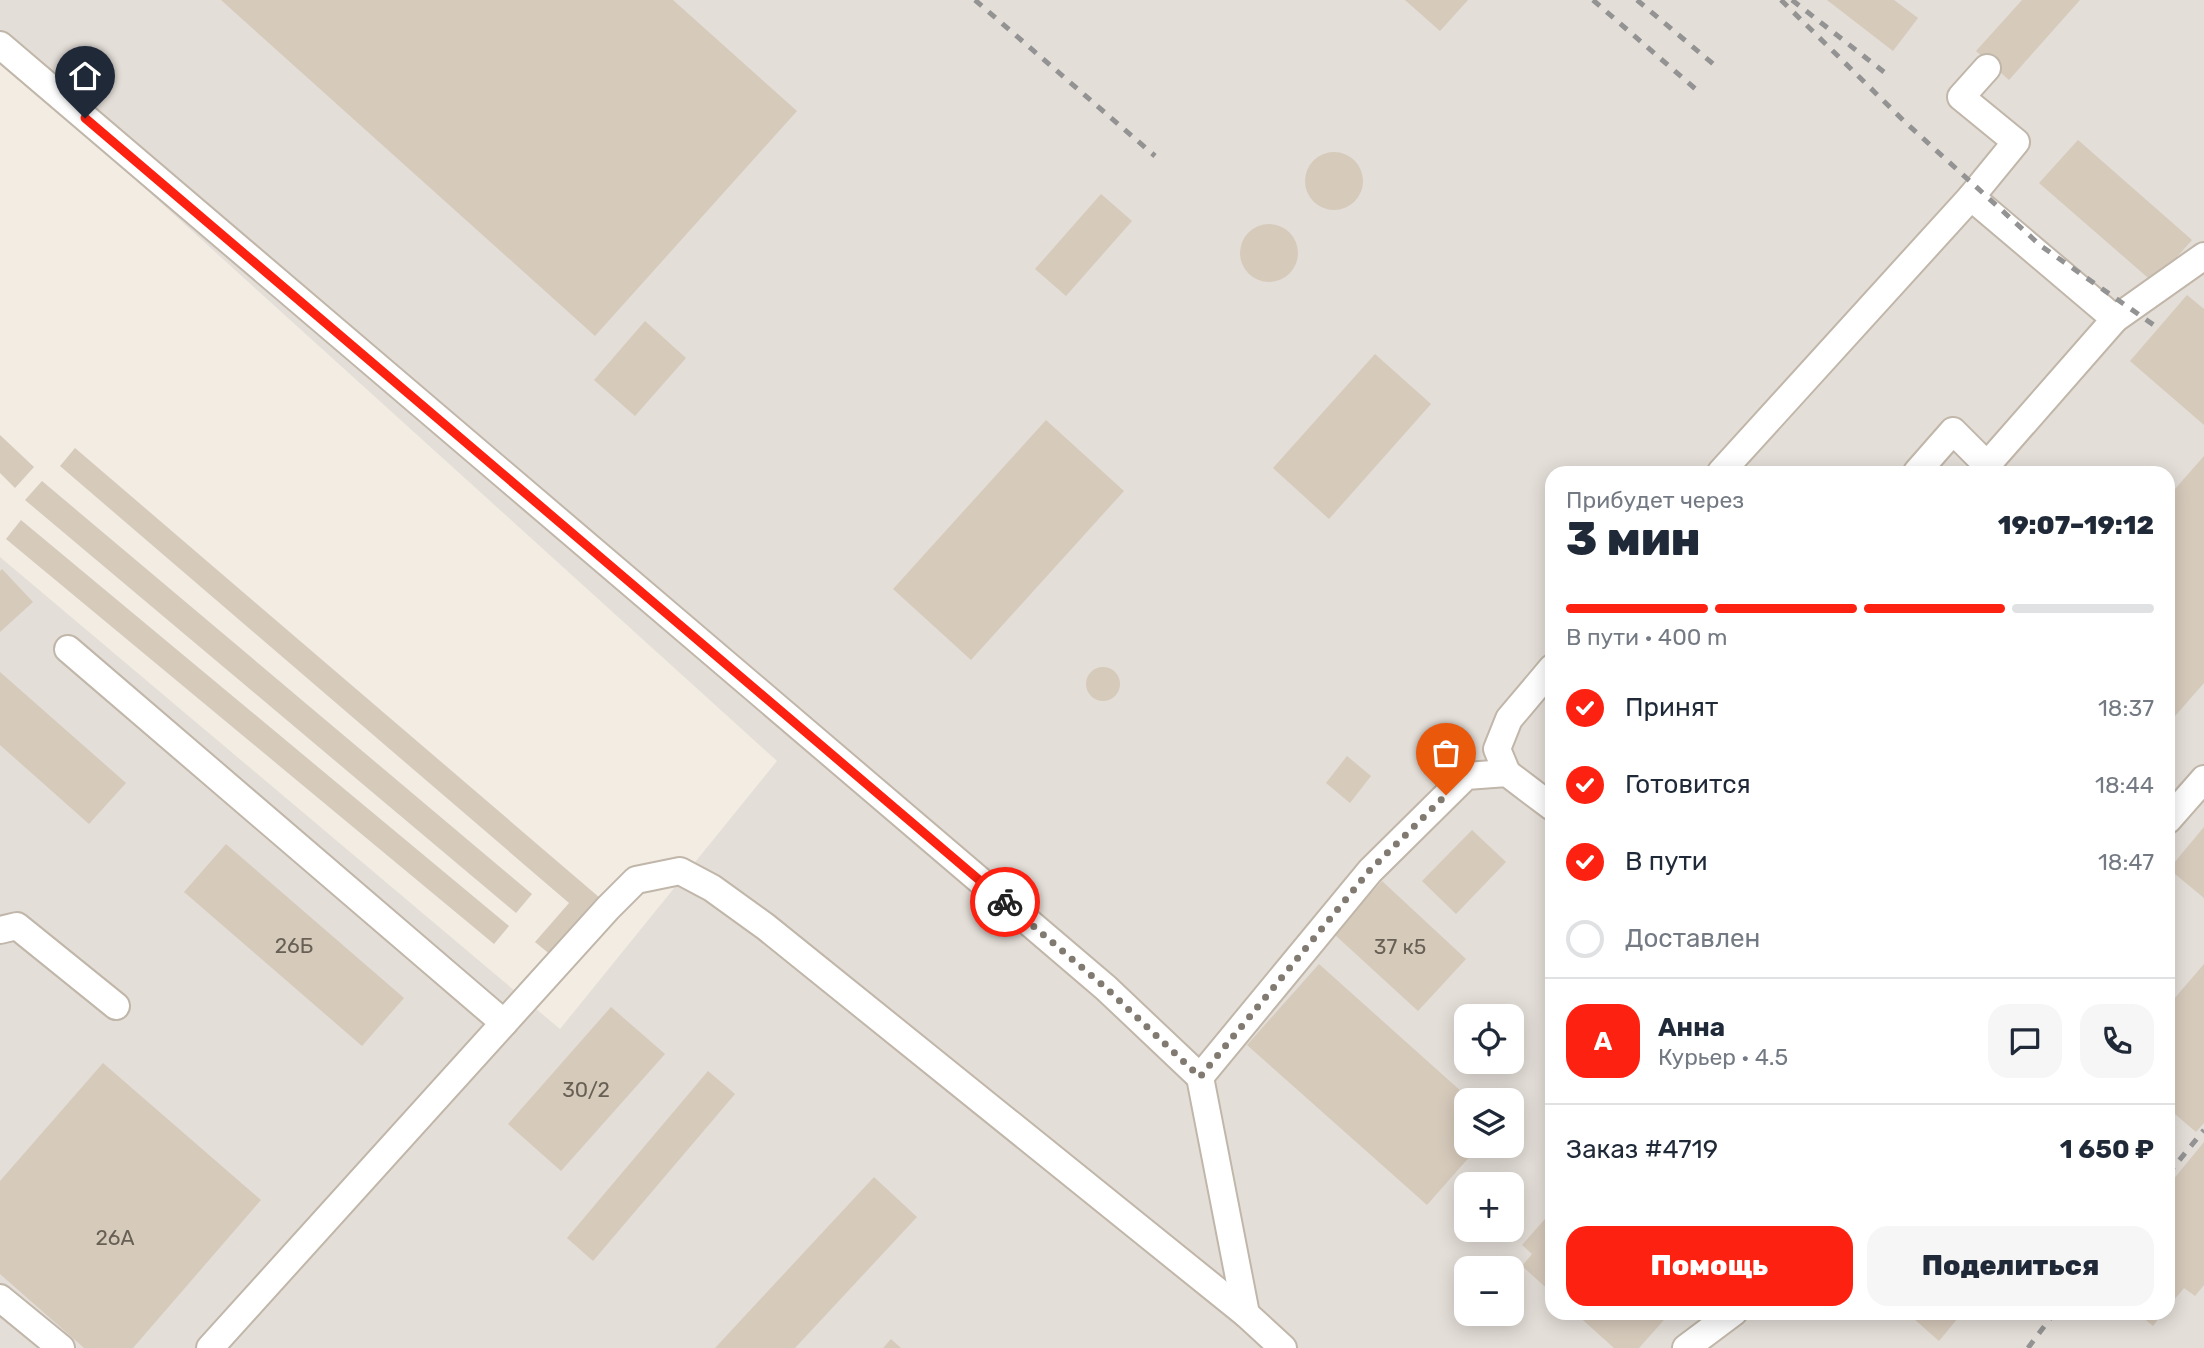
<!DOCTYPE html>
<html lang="ru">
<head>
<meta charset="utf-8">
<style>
  :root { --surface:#fff; --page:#f6f6f7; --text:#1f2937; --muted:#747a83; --line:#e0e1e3; --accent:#fc2110 }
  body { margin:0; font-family:Rubik,sans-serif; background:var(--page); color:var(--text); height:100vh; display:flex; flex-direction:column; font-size:26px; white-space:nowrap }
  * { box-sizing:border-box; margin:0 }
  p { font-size:23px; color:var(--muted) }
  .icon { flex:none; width:38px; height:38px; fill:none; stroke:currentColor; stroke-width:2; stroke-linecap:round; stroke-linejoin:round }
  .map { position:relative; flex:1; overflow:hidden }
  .sheet { position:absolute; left:1545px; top:466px; width:630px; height:854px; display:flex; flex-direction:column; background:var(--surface); border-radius:21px; box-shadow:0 4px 18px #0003 }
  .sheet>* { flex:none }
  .tools { position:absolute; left:1454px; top:1004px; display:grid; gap:14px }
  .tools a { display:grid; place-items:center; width:70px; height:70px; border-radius:14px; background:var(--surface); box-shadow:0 4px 18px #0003; font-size:35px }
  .pin { position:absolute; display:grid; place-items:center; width:60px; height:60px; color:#fff; margin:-72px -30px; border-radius:50% 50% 50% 0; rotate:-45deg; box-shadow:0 0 7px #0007 }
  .pin .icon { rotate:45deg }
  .courier { position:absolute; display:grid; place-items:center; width:70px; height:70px; margin:-35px; border:5px solid #fc2110; border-radius:50%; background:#fff; color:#222; box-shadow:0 2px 9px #0007 }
  .summary em { font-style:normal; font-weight:800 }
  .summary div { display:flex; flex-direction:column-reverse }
  .summary { display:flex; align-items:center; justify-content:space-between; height:119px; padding:0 21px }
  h1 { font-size:46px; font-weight:800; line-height:52px }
  .bar { display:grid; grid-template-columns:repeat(4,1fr); gap:10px 7px; align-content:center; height:84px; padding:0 21px }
  .bar i { height:9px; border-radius:5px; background:var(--line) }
  .bar .on { background:var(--accent) }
  .bar p { grid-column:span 4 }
  .line { display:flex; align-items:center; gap:18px; padding:0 21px; border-top:2px solid var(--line) }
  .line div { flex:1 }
  .round { display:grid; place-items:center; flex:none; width:74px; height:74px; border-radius:21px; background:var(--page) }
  ol { padding:0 21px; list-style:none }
  li { display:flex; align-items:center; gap:21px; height:77px }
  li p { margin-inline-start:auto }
  li .icon { padding:7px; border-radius:50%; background:var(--accent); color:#fff; stroke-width:4 }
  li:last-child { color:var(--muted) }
  li i { width:38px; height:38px; border:4px solid var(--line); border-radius:50% }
  .action { display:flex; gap:14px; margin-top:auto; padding:14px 21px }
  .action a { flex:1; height:80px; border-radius:21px; background:var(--accent); color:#fff; font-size:28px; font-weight:800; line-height:80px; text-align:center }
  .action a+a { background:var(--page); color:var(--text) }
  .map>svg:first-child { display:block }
</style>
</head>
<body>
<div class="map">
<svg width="2204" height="1348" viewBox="0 0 2204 1348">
  <rect width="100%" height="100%" fill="#f2ece3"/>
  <!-- industrial -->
  <path fill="#e4ded8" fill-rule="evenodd" d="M0,0H2204V1348H0V557L560,1029L777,761L0,57ZM1552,472H2168V1312H1552ZM1466,1017H1512V1062H1466ZM1466,1101H1512V1146H1466ZM1466,1185H1512V1230H1466ZM1466,1269H1512V1314H1466Z"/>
  <!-- building -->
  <g fill="#d6cabb">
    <polygon points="221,0 673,0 797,111 595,336"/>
    <polygon points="1405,0 1468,0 1440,31"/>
    <polygon points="1827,0 1894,0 1918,18 1893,51"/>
    <polygon points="2022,0 2080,0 2009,80 1976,51"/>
    <polygon points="2078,140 2192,240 2154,283 2039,183"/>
    <circle cx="1334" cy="181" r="29"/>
    <polygon points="1101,194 1132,221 1066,296 1035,269"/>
    <circle cx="1269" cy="253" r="29"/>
    <polygon points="2187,295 2204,309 2204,425 2130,361"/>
    <polygon points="645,321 686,358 635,416 594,380"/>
    <polygon points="1375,354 1431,404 1329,519 1273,468"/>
    <polygon points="1046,420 1124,491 971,660 893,589"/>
    <polygon points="0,435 34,467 15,488 0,473"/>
    <polygon points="75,448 600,898 552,956 535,942 569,903 60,466"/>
    <polygon points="2204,456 2204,683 2168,724 2168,497"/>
    <polygon points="42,481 532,894 516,913 25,500"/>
    <polygon points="21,520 509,926 494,944 6,539"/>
    <polygon points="2,569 33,602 0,632 0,571"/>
    <circle cx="1103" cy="684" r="17"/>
    <polygon points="0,672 126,783 89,824 0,745"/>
    <polygon points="1347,756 1371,776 1350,803 1326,783"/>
    <polygon points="2204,827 2204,898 2169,869"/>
    <polygon points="1472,830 1506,862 1456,914 1422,881"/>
    <polygon points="226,844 404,998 362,1046 184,892"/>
    <polygon points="1382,881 1466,959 1418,1011 1334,934"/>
    <polygon points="1319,964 1472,1101 1466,1101 1466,1146 1479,1146 1427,1205 1247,1045"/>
    <polygon points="2204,964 2204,1123 2196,1132 2175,1114 2168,1123 2168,1006"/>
    <polygon points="611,1007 665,1054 561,1171 508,1124"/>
    <polygon points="103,1063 261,1200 133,1348 84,1348 0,1274 0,1181"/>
    <polygon points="708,1071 735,1094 593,1261 567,1238"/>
    <polygon points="2204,1142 2204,1285 2195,1296 2184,1288 2168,1307 2168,1186"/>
    <polygon points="874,1177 917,1217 795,1348 715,1348"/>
    <polygon points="1552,1211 1552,1293 1522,1266 1532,1254 1522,1245"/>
    <polygon points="1574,1312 1671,1312 1639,1348 1614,1348"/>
    <polygon points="1917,1312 1963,1312 1939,1341 1913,1318"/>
    <polygon points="2136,1312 2164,1312 2153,1326"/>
    <polygon points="891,1339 901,1348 883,1348"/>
  </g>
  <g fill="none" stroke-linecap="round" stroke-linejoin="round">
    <!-- minor casing -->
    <g stroke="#c0b6a9" stroke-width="30">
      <g id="minor">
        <polyline points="0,45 1106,988 1200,1077 1246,1314 1283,1348"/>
        <polyline points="1971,197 2016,142 1961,97 1987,68"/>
        <polyline points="1721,472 1971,197 2115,319"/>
        <polyline points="1917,472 1953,431 1987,465 2115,319 2204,256"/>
        <polyline points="68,649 504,1023"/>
        <polyline points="1507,773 1497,749 1509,719 1552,668"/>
        <polyline points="2168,820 2204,779"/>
        <polyline points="0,930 17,926 116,1006"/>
        <polyline points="1200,1077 1370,871 1466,776 1507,773 1552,807"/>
        <polyline points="0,1298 61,1348"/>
        <polyline points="210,1348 608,908 636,880 680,871 712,888 766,927 1246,1314"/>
        <polyline points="1686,1348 1734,1312"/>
      </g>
    </g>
    <!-- minor -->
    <use href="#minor" stroke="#fff" stroke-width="26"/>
    <!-- rail -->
    <g stroke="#939393" stroke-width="5" stroke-dasharray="9 9" stroke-linecap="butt">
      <polyline points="975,0 1155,156"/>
      <polyline points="1593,0 1699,92"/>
      <polyline points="1637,0 1718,68"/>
      <polyline points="1781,0 1905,122 2041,246 2158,328"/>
      <polyline points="1792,0 1884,72"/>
      <polyline points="2168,1174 2204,1130"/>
      <polyline points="2028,1348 2055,1312"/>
    </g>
  </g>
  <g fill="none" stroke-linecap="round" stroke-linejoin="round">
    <!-- done -->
    <polyline stroke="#817a71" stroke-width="7" stroke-dasharray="0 12.6" points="1005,902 1106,988 1200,1077 1370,870 1446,795"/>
    <!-- route -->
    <polyline stroke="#fc2110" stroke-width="9" points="85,118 1005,902"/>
  </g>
  <g text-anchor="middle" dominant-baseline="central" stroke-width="5" stroke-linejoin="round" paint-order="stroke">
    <!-- number labels -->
    <g font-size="21" fill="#686055">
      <text x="294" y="945">26Б</text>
      <text x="1400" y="946">37 к5</text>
      <text x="586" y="1089">30/2</text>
      <text x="115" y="1237">26А</text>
    </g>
  </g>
</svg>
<div class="tools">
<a><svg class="icon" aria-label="locate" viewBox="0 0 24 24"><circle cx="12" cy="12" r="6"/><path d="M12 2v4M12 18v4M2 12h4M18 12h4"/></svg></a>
<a><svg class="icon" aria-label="layers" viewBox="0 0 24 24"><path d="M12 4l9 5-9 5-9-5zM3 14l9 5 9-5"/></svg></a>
<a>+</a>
<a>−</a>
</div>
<div class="pin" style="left:1446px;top:795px;background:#ea580c"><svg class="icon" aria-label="bag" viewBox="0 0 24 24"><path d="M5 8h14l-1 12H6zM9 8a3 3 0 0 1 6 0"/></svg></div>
<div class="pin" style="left:85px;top:118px;background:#1f2937"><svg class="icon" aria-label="home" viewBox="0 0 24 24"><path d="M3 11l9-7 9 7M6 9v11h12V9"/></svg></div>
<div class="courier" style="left:1005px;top:902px"><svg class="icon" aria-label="bike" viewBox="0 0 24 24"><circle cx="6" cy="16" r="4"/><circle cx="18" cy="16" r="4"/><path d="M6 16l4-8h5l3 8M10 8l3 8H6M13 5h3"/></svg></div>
<section class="sheet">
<div class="summary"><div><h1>3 мин</h1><p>Прибудет через</p></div><em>19:07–19:12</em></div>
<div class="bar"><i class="on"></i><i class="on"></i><i class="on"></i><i></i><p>В пути · 400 m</p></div>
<ol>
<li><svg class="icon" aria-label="check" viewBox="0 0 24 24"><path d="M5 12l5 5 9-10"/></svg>Принят<p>18:37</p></li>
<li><svg class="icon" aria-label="check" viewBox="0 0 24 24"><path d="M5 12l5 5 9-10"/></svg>Готовится<p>18:44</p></li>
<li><svg class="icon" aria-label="check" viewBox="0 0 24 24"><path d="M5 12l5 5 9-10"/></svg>В пути<p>18:47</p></li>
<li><i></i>Доставлен</li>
</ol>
<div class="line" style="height:126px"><b class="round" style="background:var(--accent);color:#fff">А</b><div><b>Анна</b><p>Курьер · 4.5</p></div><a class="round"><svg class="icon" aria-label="chat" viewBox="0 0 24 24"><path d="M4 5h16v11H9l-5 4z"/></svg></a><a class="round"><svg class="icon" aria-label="phone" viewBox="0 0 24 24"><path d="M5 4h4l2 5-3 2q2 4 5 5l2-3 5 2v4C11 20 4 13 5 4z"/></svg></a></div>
<div class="line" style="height:91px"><div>Заказ #4719</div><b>1 650 ₽</b></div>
<div class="action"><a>Помощь</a><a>Поделиться</a></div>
</section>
</div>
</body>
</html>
